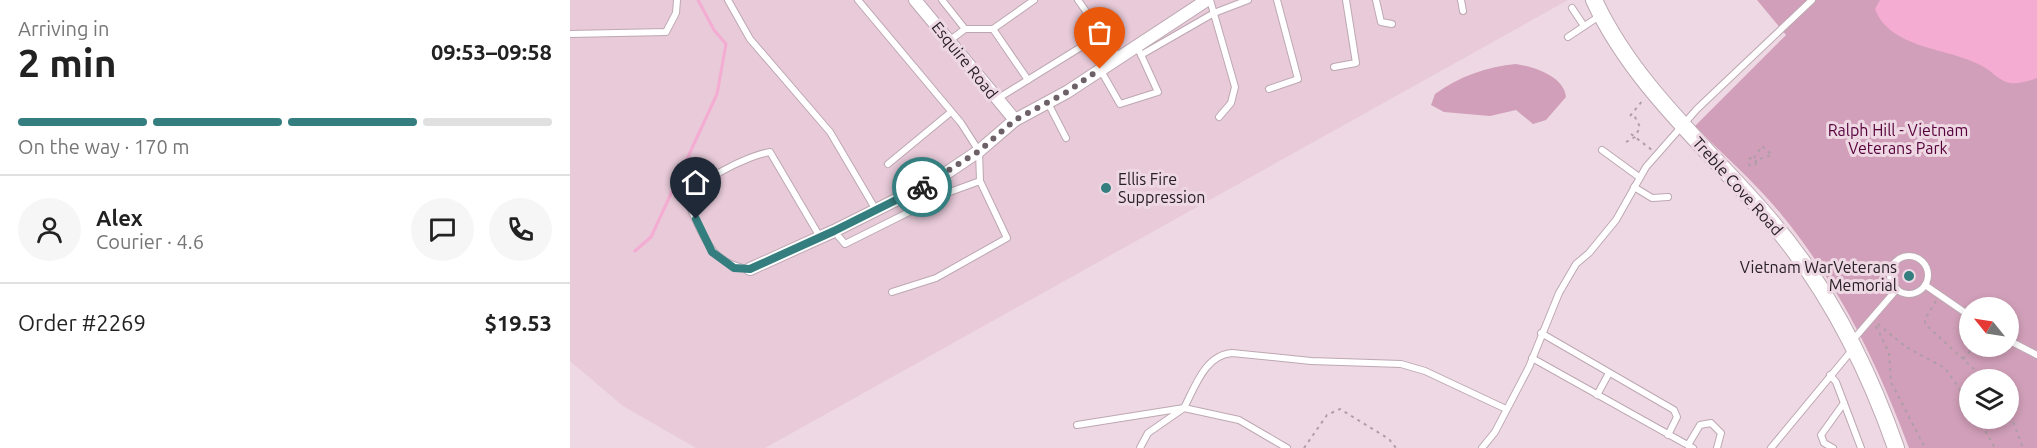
<!DOCTYPE html>
<html lang="en">
<head>
<meta charset="utf-8">
<style>
  :root { --surface:#fff; --page:#f6f6f6; --text:#222; --muted:#767676; --line:#e0e0e0; --accent:#357e7f }
  body { margin:0; font-family:Ubuntu,sans-serif; background:var(--page); color:var(--text); height:100vh; display:flex; flex-direction:column; font-size:22px; white-space:nowrap }
  * { box-sizing:border-box; margin:0 }
  p { font-size:20px; color:var(--muted) }
  .icon { flex:none; width:33px; height:33px; fill:none; stroke:currentColor; stroke-width:2; stroke-linecap:round; stroke-linejoin:round }
  .map { position:relative; flex:1; overflow:hidden }
  .details { display:flex; flex-direction:column; background:var(--surface); width:570px }
  .details>* { flex:none }
  .needle { width:39px; rotate:300deg }
  .controls { position:absolute; left:1389px; top:297px; display:grid; gap:12px }
  .controls a { display:grid; place-items:center; width:60px; height:60px; border-radius:50%; background:var(--surface); box-shadow:0 3px 9px #0003; font-size:30px }
  .pin { position:absolute; display:grid; place-items:center; width:51px; height:51px; color:#fff; margin:-62px -26px; border-radius:50% 50% 50% 0; rotate:-45deg; box-shadow:0 0 6px #0007 }
  .pin .icon { rotate:45deg }
  .courier { position:absolute; display:grid; place-items:center; width:60px; height:60px; margin:-30px; border:4px solid #357e7f; border-radius:50%; background:#fff; color:#222; box-shadow:0 2px 8px #0007 }
  .summary em { font-style:normal; font-weight:700 }
  .summary div { display:flex; flex-direction:column-reverse }
  .summary { display:flex; align-items:center; justify-content:space-between; height:102px; padding:0 18px }
  h1 { font-size:39px; font-weight:700; line-height:45px }
  .bar { display:grid; grid-template-columns:repeat(4,1fr); gap:9px 6px; align-content:center; height:72px; padding:0 18px }
  .bar i { height:8px; border-radius:4px; background:var(--line) }
  .bar .active { background:var(--accent) }
  .bar p { grid-column:span 4 }
  .line { display:flex; align-items:center; gap:15px; padding:0 18px; border-top:2px solid var(--line) }
  .line div { flex:1 }
  .round { display:grid; place-items:center; flex:none; width:63px; height:63px; border-radius:32px; background:var(--page) }
  main { display:flex; flex:1; min-height:0 }
  .map>svg:first-child { display:block }
</style>
</head>
<body>
<main>
<section class="details">
<div class="summary"><div><h1>2 min</h1><p>Arriving in</p></div><em>09:53–09:58</em></div>
<div class="bar"><i class="active"></i><i class="active"></i><i class="active"></i><i></i><p>On the way · 170 m</p></div>
<div class="line" style="height:108px"><a class="round"><svg class="icon" aria-label="person" viewBox="0 0 24 24"><circle cx="12" cy="8" r="4"/><path d="M4 21q1-7 8-7t8 7"/></svg></a><div><b>Alex</b><p>Courier · 4.6</p></div><a class="round"><svg class="icon" aria-label="chat" viewBox="0 0 24 24"><path d="M4 5h16v11H9l-5 4z"/></svg></a><a class="round"><svg class="icon" aria-label="phone" viewBox="0 0 24 24"><path d="M5 4h4l2 5-3 2q2 4 5 5l2-3 5 2v4C11 20 4 13 5 4z"/></svg></a></div>
<div class="line" style="height:78px"><div>Order #2269</div><b>$19.53</b></div>
</section>
<div class="map">
<svg width="1467" height="448" viewBox="0 0 1467 448">
  <rect width="100%" height="100%" fill="#eed8e3"/>
  <!-- built -->
  <polygon fill="#e8cad9" points="0,0 998,0 195,448 126,448 53,406 0,361"/>
  <!-- green -->
  <g fill="#d19fb9" fill-rule="evenodd">
    <path d="M1187,0H1467V448H1339C1307,362 1269,285 1211,214C1185,182 1153,155 1125,126L1216,35ZM1400,308H1438V346H1400ZM1400,380H1438V418H1400Z"/>
    <path d="M946,64C964,67 994,76 996,97L976,120L963,124L946,110L920,116L874,112L861,105L865,94C888,77 918,66 946,64Z"/>
  </g>
  <!-- water -->
  <path fill="#f4acd2" d="M1310,0H1467V78C1460,81 1447,84 1440,83C1429,81 1422,71 1412,66C1378,47 1321,50 1305,9Z"/>
  <g fill="none" stroke-linecap="round" stroke-linejoin="round">
    <!-- stream -->
    <polyline stroke="#f4acd2" stroke-width="3" points="65,251 81,237 147,94 156,44 144,30 128,0"/>
    <!-- lane casing -->
    <g stroke="#bda8b2" stroke-width="8">
      <g id="lane">
        <polyline points="158,0 180,39 260,132 306,210"/>
        <polyline points="288,0 391,123 409,151 410,181 437,238 366,278 322,292"/>
        <polyline points="372,0 395,29"/>
        <polyline points="640,0 665,87 661,103 649,117"/>
        <polyline points="806,0 811,22 822,24"/>
        <polyline points="891,0 893,11"/>
        <polyline points="1002,8 1014,26"/>
        <polyline points="423,29 458,80"/>
        <polyline points="0,34 96,32 106,13 107,0"/>
        <polyline points="532,34 548,56"/>
        <polyline points="998,37 1031,15"/>
        <polyline points="379,41 395,29 423,29 464,0"/>
        <polyline points="571,55 644,13 678,0"/>
        <polyline points="764,67 786,63 776,0"/>
        <polyline points="530,69 550,104 588,92 567,46"/>
        <polyline points="699,89 728,79 707,0"/>
        <polyline points="427,99 532,34 508,0"/>
        <polyline points="478,103 496,138"/>
        <polyline points="1032,150 1069,177"/>
        <polyline points="318,164 381,112"/>
        <polyline points="1064,187 1082,198 1098,197"/>
        <polyline points="264,231 275,244 377,193 410,181"/>
        <circle cx="1339" cy="275" r="19"/>
        <path d="M180,269C140,265 133,234 118,203C122,182 179,155 200,152L250,237"/>
        <polyline points="1355,285 1400,316"/>
        <polyline points="971,333 1104,410 1107,417 1098,435"/>
        <polyline points="1438,340 1467,355"/>
        <polyline points="1282,341 1327,289"/>
        <polyline points="962,358 1123,448"/>
        <polyline points="1260,375 1266,382 1291,448"/>
        <polyline points="1027,395 1039,373"/>
        <path d="M507,425L614,408C625,387 635,355 662,353L741,361L831,364L855,371L936,409"/>
        <polyline points="1118,445 1130,425 1141,423 1151,433 1147,448"/>
        <polyline points="570,448 578,433 614,408 669,420 717,448"/>
        <polyline points="912,448 925,432 959,367 989,293 1006,264 1019,253 1046,220 1076,167 1127,109 1242,0"/>
        <polyline points="1201,448 1283,349"/>
        <polyline points="1263,448 1254,443 1251,435 1274,403"/>
      </g>
    </g>
    <!-- street casing -->
    <g stroke="#bda8b2" stroke-width="14">
      <g id="street">
        <polyline points="345,0 445,120"/>
        <polyline points="180,269 264,231 366,180 409,151 445,120 497,92 637,0"/>
      </g>
    </g>
    <!-- secondary casing -->
    <g stroke="#bda8b2" stroke-width="18">
      <path id="secondary" d="M1024,0C1063,85 1139,149 1199,219C1257,286 1297,365 1326,448"/>
    </g>
    <!-- path -->
    <g stroke="#af9ea7" stroke-width="2" stroke-dasharray="3 4.5" stroke-linecap="butt">
      <polyline points="1060,116 1073,100"/>
      <polyline points="1061,134 1082,150"/>
      <polyline points="1056,142 1065,137 1070,127 1063,113"/>
      <circle cx="1182" cy="162" r="4"/>
      <polyline points="1184,158 1192,146 1202,155 1186,160"/>
      <polyline points="1366,301 1355,319 1355,324 1416,380"/>
      <polyline points="1308,324 1336,347 1375,368 1400,404"/>
      <polyline points="1306,326 1319,353 1321,382 1355,448"/>
      <polyline points="1393,359 1405,346"/>
      <polyline points="1438,408 1453,448"/>
      <polyline points="1408,418 1425,448"/>
      <polyline points="734,448 757,415 770,409 819,439 826,448"/>
    </g>
    <!-- lane -->
    <use href="#lane" stroke="#fff" stroke-width="6"/>
    <!-- street -->
    <use href="#street" stroke="#fff" stroke-width="12"/>
    <!-- secondary -->
    <use href="#secondary" stroke="#fff" stroke-width="16"/>
  </g>
  <g fill="none" stroke-linecap="round" stroke-linejoin="round">
    <!-- done -->
    <polyline stroke="#6d6067" stroke-width="6" stroke-dasharray="0 10.8" points="352,187 409,151 445,120 497,92 530,69"/>
    <!-- route -->
    <polyline stroke="#357e7f" stroke-width="8" points="126,219 142,252 164,268 180,269 264,231 352,187"/>
  </g>
  <!-- markers -->
  <g fill="#357e7f" stroke="#eed8e3" stroke-width="2">
    <circle cx="536" cy="188" r="6"/>
    <circle cx="1339" cy="276" r="6"/>
  </g>
  <g text-anchor="middle" dominant-baseline="central" stroke-width="6" stroke-linejoin="round" paint-order="stroke">
    <!-- street labels -->
    <g font-size="16" fill="#282024" stroke="#eed8e3">
      <text transform="translate(395 60) rotate(51)">Esquire Road</text>
      <text transform="translate(1168 186) rotate(48)">Treble Cove Road</text>
    </g>
    <!-- park labels -->
    <g font-size="16" fill="#56013b" stroke="#eed8e3">
      <text x="1328" y="130">Ralph Hill - Vietnam<tspan x="1328" dy="18">Veterans Park</tspan></text>
    </g>
    <!-- poi labels -->
    <g font-size="16" fill="#282024" stroke="#eed8e3" text-anchor="start">
      <text x="548" y="179">Ellis Fire<tspan x="548" dy="18">Suppression</tspan></text>
      <text x="1327" y="267" text-anchor="end">Vietnam WarVeterans<tspan x="1327" dy="18">Memorial</tspan></text>
    </g>
  </g>
</svg>
<div class="controls">
<a><svg class="needle" viewBox="-14 -14 28 28"><path d="M0-13l5 13h-10z" fill="#e53935"/><path d="M0 13l5-13h-10z" fill="#767676"/></svg></a>
<a><svg class="icon" aria-label="layers" viewBox="0 0 24 24"><path d="M12 4l9 5-9 5-9-5zM3 14l9 5 9-5"/></svg></a>
</div>
<div class="pin" style="left:530px;top:69px;background:#ea580c"><svg class="icon" aria-label="bag" viewBox="0 0 24 24"><path d="M5 8h14l-1 12H6zM9 8a3 3 0 0 1 6 0"/></svg></div>
<div class="pin" style="left:126px;top:219px;background:#1f2937"><svg class="icon" aria-label="home" viewBox="0 0 24 24"><path d="M3 11l9-7 9 7M6 9v11h12V9"/></svg></div>
<div class="courier" style="left:352px;top:187px"><svg class="icon" aria-label="bike" viewBox="0 0 24 24"><circle cx="6" cy="16" r="4"/><circle cx="18" cy="16" r="4"/><path d="M6 16l4-8h5l3 8M10 8l3 8H6M13 5h3"/></svg></div>
</div>
</main>
</body>
</html>
